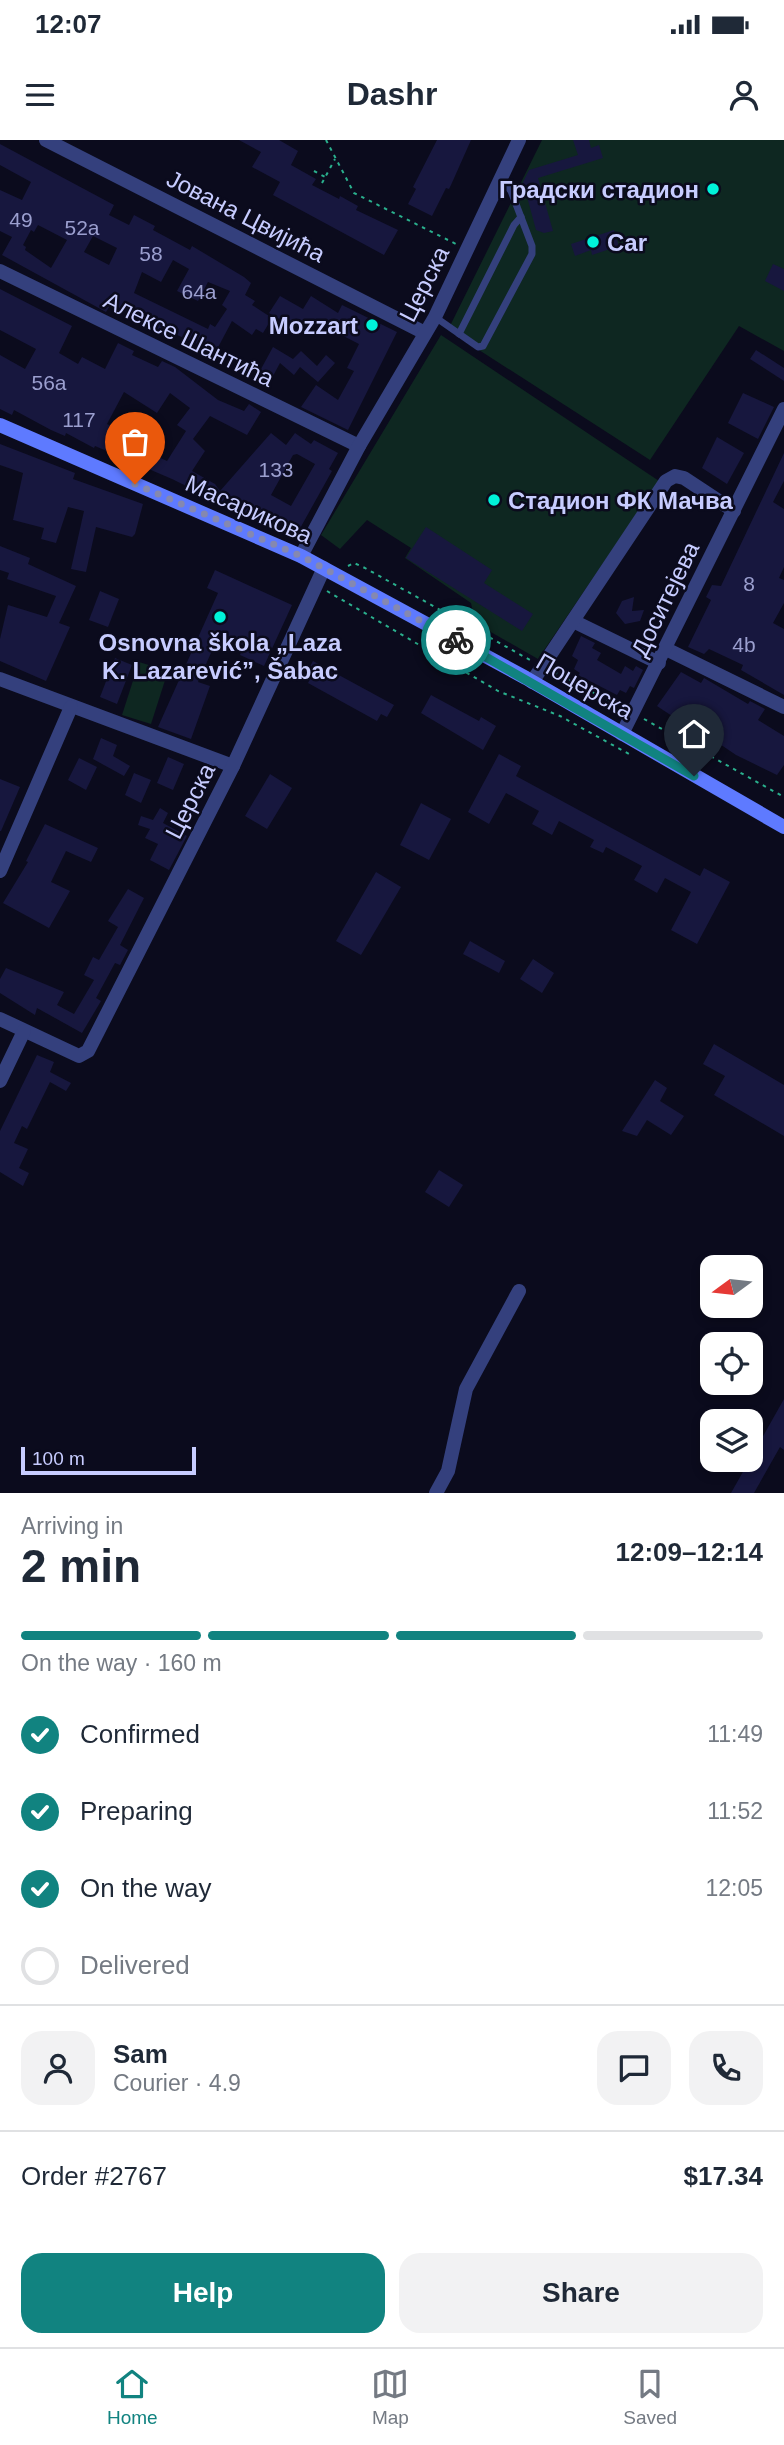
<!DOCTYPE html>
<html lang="en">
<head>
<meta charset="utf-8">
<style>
  :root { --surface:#fff; --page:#f2f2f3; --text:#1f2937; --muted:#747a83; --line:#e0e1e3; --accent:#118380 }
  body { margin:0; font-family:Arial,sans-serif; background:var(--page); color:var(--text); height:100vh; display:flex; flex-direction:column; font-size:26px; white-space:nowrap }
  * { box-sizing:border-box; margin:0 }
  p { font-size:23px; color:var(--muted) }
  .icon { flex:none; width:38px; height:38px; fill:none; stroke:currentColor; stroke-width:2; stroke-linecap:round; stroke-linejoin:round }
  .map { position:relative; height:1353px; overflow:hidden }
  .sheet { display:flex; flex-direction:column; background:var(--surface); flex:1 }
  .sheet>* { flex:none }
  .needle { width:46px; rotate:255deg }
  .tools { position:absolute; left:700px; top:1115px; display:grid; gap:14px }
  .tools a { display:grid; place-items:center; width:63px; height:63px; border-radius:14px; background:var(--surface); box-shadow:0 4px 10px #0003; font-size:35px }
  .scale { position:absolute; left:21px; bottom:18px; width:175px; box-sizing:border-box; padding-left:7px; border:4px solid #c7ccff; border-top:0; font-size:19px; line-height:24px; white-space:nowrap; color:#c7ccff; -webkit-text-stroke:5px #0b0b1d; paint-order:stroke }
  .pin { position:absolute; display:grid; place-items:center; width:60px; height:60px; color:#fff; margin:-72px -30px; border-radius:50% 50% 50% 0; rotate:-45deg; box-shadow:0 0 7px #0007 }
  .pin .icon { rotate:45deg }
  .courier { position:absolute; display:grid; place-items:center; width:70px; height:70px; margin:-35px; border:5px solid #118380; border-radius:50%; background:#fff; color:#222; box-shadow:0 2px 9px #0007 }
  .overview em { font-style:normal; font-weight:700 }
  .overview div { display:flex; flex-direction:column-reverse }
  .overview { display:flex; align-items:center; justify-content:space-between; height:119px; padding:0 21px }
  h1 { font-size:46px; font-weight:700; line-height:52px }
  .bar { display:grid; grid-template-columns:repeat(4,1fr); gap:10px 7px; align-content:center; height:84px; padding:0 21px }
  .bar i { height:9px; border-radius:5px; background:var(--line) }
  .bar .on { background:var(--accent) }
  .bar p { grid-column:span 4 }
  .line { display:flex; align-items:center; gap:18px; padding:0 21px; border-top:2px solid var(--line) }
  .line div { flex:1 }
  .round { display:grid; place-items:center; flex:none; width:74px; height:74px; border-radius:21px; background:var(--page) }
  ol { padding:0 21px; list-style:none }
  li { display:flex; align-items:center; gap:21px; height:77px }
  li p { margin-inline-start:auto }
  li .icon { padding:7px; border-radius:50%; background:var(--accent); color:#fff; stroke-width:4 }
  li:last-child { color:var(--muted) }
  li i { width:38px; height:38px; border:4px solid var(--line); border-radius:50% }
  .action { display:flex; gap:14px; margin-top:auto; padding:14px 21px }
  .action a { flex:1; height:80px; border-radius:21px; background:var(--accent); color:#fff; font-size:28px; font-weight:700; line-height:80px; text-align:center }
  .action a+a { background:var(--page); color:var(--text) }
  .status { display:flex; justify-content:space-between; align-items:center; height:49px; padding:0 35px; background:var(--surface); direction:ltr }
  .status svg { height:19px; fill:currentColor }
  header { display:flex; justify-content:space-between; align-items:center; height:91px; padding:0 21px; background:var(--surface); font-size:32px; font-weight:700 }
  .dock { display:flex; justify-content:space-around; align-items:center; height:98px; border-top:2px solid var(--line); background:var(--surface); font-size:19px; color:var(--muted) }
  .dock a { display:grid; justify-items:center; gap:4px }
  .dock .on { color:var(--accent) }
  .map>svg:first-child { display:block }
</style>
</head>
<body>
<div class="status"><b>12:07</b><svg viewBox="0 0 49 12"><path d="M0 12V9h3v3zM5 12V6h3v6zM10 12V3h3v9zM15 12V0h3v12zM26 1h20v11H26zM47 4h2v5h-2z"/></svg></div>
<header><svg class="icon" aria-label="menu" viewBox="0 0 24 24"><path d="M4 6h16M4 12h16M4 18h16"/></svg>Dashr<svg class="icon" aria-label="person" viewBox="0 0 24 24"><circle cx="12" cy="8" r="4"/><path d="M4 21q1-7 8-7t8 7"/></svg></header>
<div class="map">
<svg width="784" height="1353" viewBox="0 0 784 1353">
  <rect width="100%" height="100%" fill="#0b0b1d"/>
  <!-- green -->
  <g fill="#0e2721">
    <polygon points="542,0 784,0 784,211 739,186 650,320 448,190"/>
    <polygon points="441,195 659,341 538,519 475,483 471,463 405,418 411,408 367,380 340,409 321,395"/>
    <polygon points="139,522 168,531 151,584 122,575"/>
  </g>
  <!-- building -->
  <g fill="#17173e" fill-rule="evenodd">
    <polygon points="239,0 279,0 298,11 291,25 316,39 312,45 339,59 340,56 358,66 356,70 398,90 384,115 273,55 280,42 252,27 261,12"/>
    <polygon points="437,0 471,0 451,45 449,49 446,48 432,76 408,64 416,49 413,47"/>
    <polygon points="573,0 589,0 591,8 599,5 603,18 538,38 553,91 544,93 536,90 523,42 529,30 578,15"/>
    <path d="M0,4L114,65L109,75L129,85L134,75L155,86L153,90L190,110L192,106L244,137L251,143L245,155L255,161L252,165L272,178L263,193L256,189L252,195L232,181L215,213L171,192L169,195L111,164L106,172L2,115L12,97L0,91V50L22,60L31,42L0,25ZM38,85L67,100L51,128L25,110L26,107L23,105L31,90L34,92ZM93,96L117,108L109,125L84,112ZM173,120L189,129L177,151L198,161L208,142L230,151L222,165L227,169L215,187L210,184L208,189L134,153L142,132L161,142Z"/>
    <polygon points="614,90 619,106 592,115 591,110 575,116 571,104"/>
    <polygon points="773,124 784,129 784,151 765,141"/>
    <path d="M0,149L72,186L59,213L78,224L82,217L105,229L118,203L134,211L132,215L158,227L162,221L175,227L218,260L244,271L249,264L261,272L247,295L210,276L193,299L205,311L192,331L215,344L220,351L271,293L286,305L295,293L311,304L314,300L338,313L329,329L332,331L298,392L252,366L247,374L228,361L225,365L172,339L95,306L94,308L66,293L65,296L51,290L14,270L12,275L0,269V215L25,229L36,209L0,190ZM124,252L157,273L170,253L190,268L177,285L186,291L167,321L118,298L122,291L107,284ZM297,314L315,324L291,366L271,355L293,315Z"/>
    <polygon points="280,156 303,169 311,156 338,173 342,165 397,192 348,290 301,267 316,245 338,260 354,231 347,228 359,204 316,182 309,193 283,177 281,180 269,173"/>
    <polygon points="273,207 293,219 301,211 317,226 326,215 335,223 318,242 300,227 294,235 280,223 267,247 255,240"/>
    <polygon points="756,210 784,228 784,241 750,219"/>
    <polygon points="743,253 774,267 758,299 728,283"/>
    <polygon points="717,297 744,313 727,344 702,328"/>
    <polygon points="0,304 75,333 73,339 143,364 135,394 132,397 96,387 86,432 71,429 84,371 68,367 56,403 41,399 44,388 13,380 23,333 0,325"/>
    <polygon points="784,313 784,341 773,362 784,369 784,427 779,438 784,440 784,463 773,483 784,489 784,555 741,530 743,525 709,509 704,514 688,507 711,460 706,457 712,445 721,446"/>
    <polygon points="426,387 492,430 484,443 533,474 522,491 406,418"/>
    <polygon points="0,406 30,418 28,424 76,446 59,483 70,487 46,541 0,521 0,499 8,465 47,477 56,456 7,439 9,433 0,430"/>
    <polygon points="215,430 292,465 264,526 240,515 244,506 219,495 198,542 210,546 191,599 158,587 218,453 207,448"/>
    <polygon points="100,451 119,459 108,487 89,480"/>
    <polygon points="634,457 632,471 644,470 640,481 625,484 616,473 622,461"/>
    <polygon points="581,496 595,503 592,508 601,513 597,520 621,534 625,526 633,531 636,526 643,530 634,548 630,546 626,553 620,550 617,555 578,535 580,533 574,529 578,520 572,516"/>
    <polygon points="115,518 132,525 117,564 100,557"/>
    <polygon points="313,521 394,565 387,577 381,574 377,581 308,543 311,537 306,534"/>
    <polygon points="681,532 701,543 704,538 748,564 750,561 765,569 758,580 784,596 784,625 777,635 736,615 677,575 675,578 657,566"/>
    <polygon points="431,555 479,581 481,577 496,586 483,610 421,573"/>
    <polygon points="101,598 117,605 113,616 130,626 124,636 93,619"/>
    <polygon points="499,614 521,626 516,636 700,736 704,728 730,742 697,804 671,790 691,752 665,738 657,753 634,740 642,726 606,707 603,713 590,707 594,700 559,681 552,695 532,684 539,671 506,653 489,684 468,672"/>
    <polygon points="168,617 184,624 173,650 157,643"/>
    <polygon points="79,618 97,627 86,650 68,640"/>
    <polygon points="134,633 151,640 141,663 125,655"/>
    <polygon points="270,634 292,648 267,689 245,676"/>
    <polygon points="0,639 20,647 1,691 0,691"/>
    <polygon points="421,663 451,679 429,720 400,705"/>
    <polygon points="160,668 168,673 163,683 187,696 169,730 150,720 158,704 145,698 150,689 138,685 141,676 153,680"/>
    <polygon points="45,684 98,708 91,722 66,711 51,742 70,751 49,788 3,763 28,722 26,721"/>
    <polygon points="376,732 401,747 361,815 336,801"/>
    <polygon points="128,749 144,758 120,805 128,810 120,825 115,823 96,858 101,861 82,893 37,868 35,875 0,853 0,839 6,828 64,852 57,865 74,874 94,840 84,835 93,817 99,820 118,787 108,781"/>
    <polygon points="470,801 505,821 499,833 463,814"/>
    <polygon points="533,819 554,833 542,853 520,839"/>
    <polygon points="714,904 784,945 784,996 714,955 725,936 703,924"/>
    <polygon points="37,915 54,922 50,932 71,943 66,951 50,942 27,989 22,986 14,1003 28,1009 19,1028 29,1033 23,1046 0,1032 0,991"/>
    <polygon points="655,940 667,948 660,961 684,976 671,995 647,980 637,996 622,991"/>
    <polygon points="439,1030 463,1045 449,1067 425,1052"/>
    <polygon points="784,1259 784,1310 780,1307 754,1353 731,1353"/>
  </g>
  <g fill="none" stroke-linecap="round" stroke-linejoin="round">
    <!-- path -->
    <g stroke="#2ab08d" stroke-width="2" stroke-dasharray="3.5 5" stroke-linecap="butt">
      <polyline points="326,0 354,53 456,104"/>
      <polyline points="314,31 325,37"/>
      <polyline points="322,43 335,19"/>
      <polyline points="348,426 354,423 365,428 530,520"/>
      <polyline points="327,451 498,551 560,576 629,614"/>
      <polyline points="554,532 621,567"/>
      <polyline points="644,579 784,657"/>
    </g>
    <!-- service -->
    <g stroke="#34407d" stroke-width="7">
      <polyline points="435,177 478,207 483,206 532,114 532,106 511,51 501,39"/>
      <polyline points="459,194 514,85 521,77"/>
    </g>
    <!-- minor -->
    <g stroke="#34407d" stroke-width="14">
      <polyline points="46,0 425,193"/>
      <polyline points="0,131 359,306"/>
      <polyline points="301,416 359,306 435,177 519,0"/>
      <polyline points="573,481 659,523"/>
      <polyline points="666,509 784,567"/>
      <polyline points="0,539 233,626"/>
      <polyline points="532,542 666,341 675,336 684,338 734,371"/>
      <polyline points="622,594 784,269"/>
      <polyline points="0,731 71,567"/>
      <polyline points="0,879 79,916 88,911 233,626 324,428"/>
      <polyline points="0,941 24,891"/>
      <polyline points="436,1353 448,1331 466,1249 519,1151"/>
    </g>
    <!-- secondary -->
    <polyline stroke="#5e7aff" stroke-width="14" points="0,285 301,416 526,538 784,687"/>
  </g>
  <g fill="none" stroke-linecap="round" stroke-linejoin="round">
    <!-- done -->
    <polyline stroke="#8588b0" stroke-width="7" stroke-dasharray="0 12.6" points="135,344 301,416 456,500"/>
    <!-- route -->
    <polyline stroke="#118380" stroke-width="9" points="456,500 694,636"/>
  </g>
  <!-- markers -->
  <g fill="#00f2d9" stroke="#0b0b1d" stroke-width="2.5">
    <circle cx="713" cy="49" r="7"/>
    <circle cx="593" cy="102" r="7"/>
    <circle cx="372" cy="185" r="7"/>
    <circle cx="494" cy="360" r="7"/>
    <circle cx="220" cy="477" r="7"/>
  </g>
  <g text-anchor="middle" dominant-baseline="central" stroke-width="5" stroke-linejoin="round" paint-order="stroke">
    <!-- number labels -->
    <g font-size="21" fill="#9b9fcf">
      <text x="21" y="79">49</text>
      <text x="82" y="87">52a</text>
      <text x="151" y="113">58</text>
      <text x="199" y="151">64a</text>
      <text x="49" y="242">56a</text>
      <text x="79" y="279">117</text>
      <text x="276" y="329">133</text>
      <text x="749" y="443">8</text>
      <text x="744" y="504">4b</text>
    </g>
    <!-- poi labels -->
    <g font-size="24" font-weight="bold" fill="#c7ccff" stroke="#0b0b1d" text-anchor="end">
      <text x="699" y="49">Градски стадион</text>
      <text x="607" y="102" text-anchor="start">Car</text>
      <text x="358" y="185">Mozzart</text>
      <text x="508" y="360" text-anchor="start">Стадион ФК Мачва</text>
      <text x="220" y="502" text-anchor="middle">Osnovna škola „Laza<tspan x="220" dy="28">K. Lazarević”, Šabac</tspan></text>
    </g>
    <!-- street labels -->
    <g font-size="24" fill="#c7ccff" stroke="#0b0b1d">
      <text transform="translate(246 76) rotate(27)">Јована Цвијића</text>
      <text transform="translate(424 144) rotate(-63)">Церска</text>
      <text transform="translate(189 199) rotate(26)">Алексе Шантића</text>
      <text transform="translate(249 369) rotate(24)">Масарикова</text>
      <text transform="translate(665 459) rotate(-64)">Доситејева</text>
      <text transform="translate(585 546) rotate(30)">Поцерска</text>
      <text transform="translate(190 661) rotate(-63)">Церска</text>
    </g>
  </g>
</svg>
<div class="tools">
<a><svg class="needle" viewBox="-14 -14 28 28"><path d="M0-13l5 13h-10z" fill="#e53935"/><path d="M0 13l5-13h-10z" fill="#747a83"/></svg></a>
<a><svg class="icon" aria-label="locate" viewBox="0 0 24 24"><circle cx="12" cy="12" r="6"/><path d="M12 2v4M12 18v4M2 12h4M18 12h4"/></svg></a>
<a><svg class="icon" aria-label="layers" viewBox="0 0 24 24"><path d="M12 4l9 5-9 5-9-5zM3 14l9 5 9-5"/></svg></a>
</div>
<div class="scale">100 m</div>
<div class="pin" style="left:135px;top:344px;background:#ea580c"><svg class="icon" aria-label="bag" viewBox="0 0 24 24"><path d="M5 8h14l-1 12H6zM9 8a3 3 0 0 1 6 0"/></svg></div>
<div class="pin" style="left:694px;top:636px;background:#1f2937"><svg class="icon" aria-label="home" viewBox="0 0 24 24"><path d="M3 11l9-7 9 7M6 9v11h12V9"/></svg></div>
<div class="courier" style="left:456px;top:500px"><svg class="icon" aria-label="bike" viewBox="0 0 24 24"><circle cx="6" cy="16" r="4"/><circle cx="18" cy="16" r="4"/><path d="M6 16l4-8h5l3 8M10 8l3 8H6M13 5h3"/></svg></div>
</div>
<section class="sheet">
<div class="overview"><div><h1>2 min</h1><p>Arriving in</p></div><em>12:09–12:14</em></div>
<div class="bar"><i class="on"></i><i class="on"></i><i class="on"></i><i></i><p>On the way · 160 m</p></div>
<ol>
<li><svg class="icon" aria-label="check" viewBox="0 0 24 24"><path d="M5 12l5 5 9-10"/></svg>Confirmed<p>11:49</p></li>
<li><svg class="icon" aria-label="check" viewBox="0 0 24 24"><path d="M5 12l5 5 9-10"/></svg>Preparing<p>11:52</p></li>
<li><svg class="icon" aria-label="check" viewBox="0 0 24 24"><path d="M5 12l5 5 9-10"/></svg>On the way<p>12:05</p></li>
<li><i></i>Delivered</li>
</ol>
<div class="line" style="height:126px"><a class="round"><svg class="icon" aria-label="person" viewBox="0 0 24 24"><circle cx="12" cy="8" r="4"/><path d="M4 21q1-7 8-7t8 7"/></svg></a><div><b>Sam</b><p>Courier · 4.9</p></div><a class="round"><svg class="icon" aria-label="chat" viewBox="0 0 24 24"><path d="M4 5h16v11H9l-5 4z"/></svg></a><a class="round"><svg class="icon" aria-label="phone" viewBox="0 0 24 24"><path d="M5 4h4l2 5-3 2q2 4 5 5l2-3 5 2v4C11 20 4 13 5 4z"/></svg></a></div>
<div class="line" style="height:91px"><div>Order #2767</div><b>$17.34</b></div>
<div class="action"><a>Help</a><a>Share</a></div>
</section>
<nav class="dock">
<a class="on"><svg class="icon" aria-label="home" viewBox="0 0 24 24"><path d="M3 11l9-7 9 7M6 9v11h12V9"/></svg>Home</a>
<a><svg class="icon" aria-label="map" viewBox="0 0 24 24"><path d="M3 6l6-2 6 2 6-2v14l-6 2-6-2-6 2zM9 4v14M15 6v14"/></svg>Map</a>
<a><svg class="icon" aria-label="saved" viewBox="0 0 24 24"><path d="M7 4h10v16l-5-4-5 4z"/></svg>Saved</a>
</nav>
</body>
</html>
